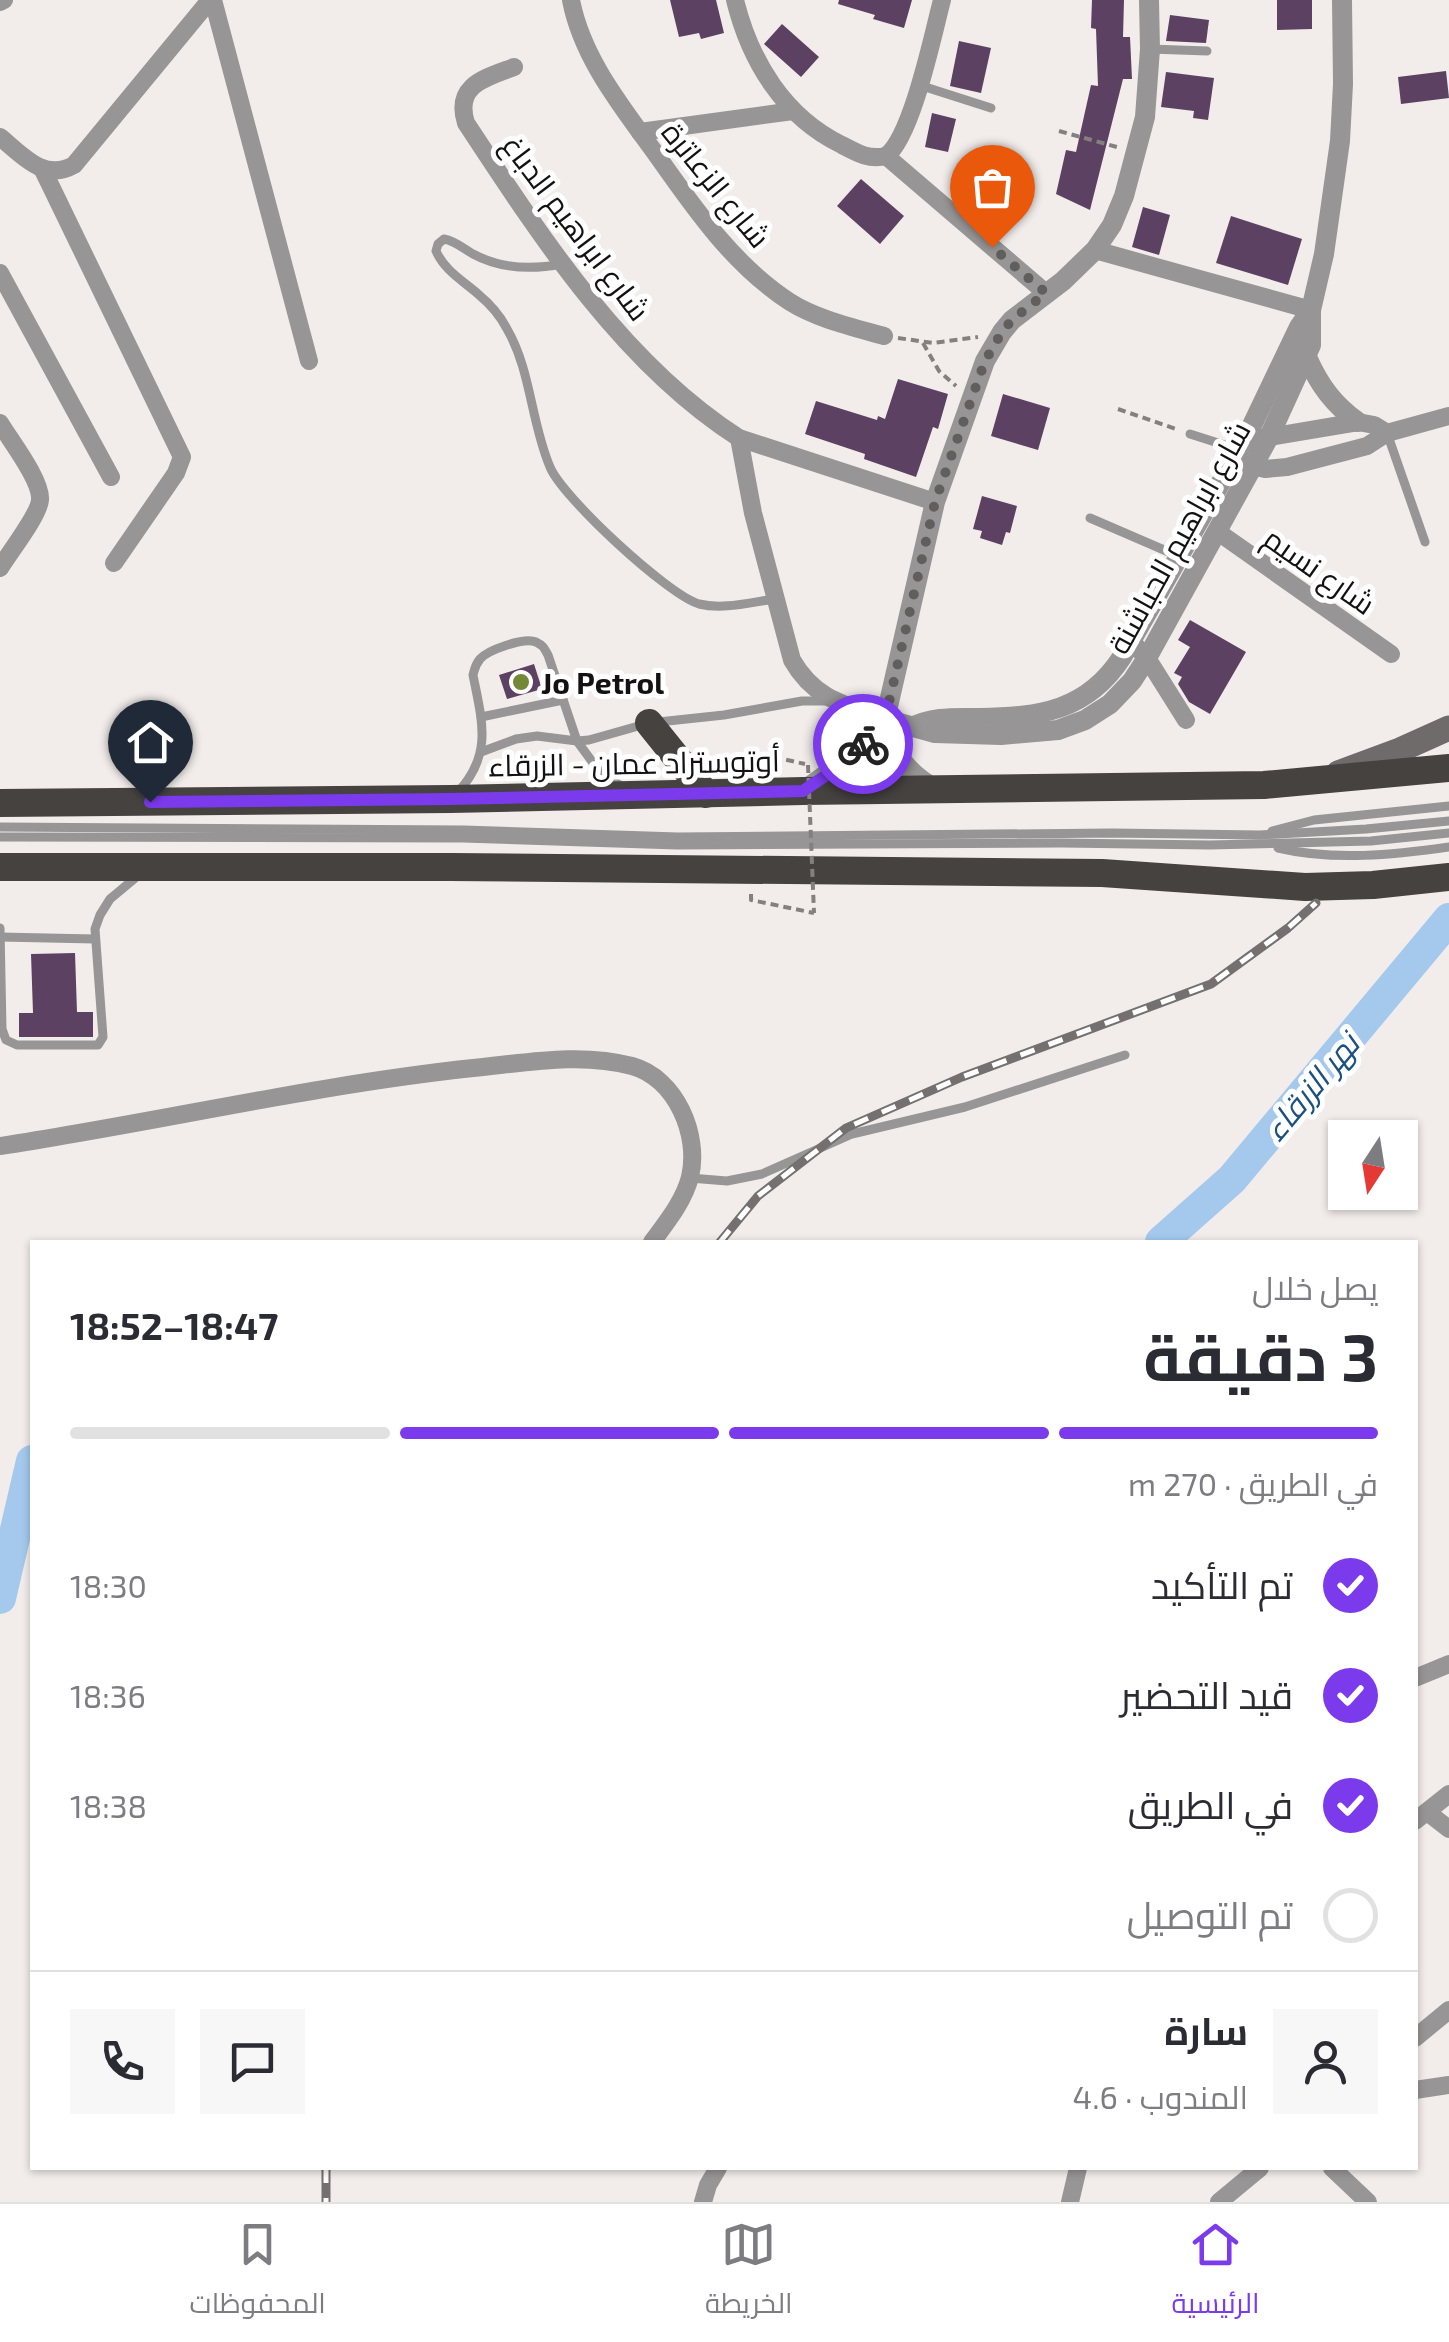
<!DOCTYPE html>
<html lang="ar">
<head>
<meta charset="utf-8">
<style>
  :root { --surface:#fff; --page:#f7f7f7; --text:#2b2b33; --muted:#7c7c81; --line:#e1e1e2; --accent:#7c3aed }
  body { margin:0; font-family:"Exo 2",Cairo,sans-serif; background:var(--page); color:var(--text); direction:rtl; height:100vh; display:flex; flex-direction:column; font-size:38px; white-space:nowrap }
  * { box-sizing:border-box; margin:0 }
  p { font-size:32px; color:var(--muted) }
  .icon { flex:none; width:55px; height:55px; fill:none; stroke:currentColor; stroke-width:2; stroke-linecap:round; stroke-linejoin:round }
  .map { position:relative; flex:1; overflow:hidden; direction:ltr }
  .details { position:absolute; left:30px; top:1240px; width:1388px; height:930px; display:flex; flex-direction:column; background:var(--surface); border-radius:0px; box-shadow:0 2px 8px #0004; direction:rtl }
  .details>* { flex:none }
  .needle { width:65px; rotate:192deg }
  .fabs { position:absolute; left:1328px; top:1120px; display:grid; gap:20px }
  .fabs a { display:grid; place-items:center; width:90px; height:90px; border-radius:0px; background:var(--surface); box-shadow:0 2px 8px #0004; font-size:50px }
  .pin { position:absolute; display:grid; place-items:center; width:85px; height:85px; color:#fff; margin:-102px -42px; border-radius:50% 50% 50% 0; rotate:-45deg; box-shadow:0 0 10px #0007 }
  .pin .icon { rotate:45deg }
  .courier { position:absolute; display:grid; place-items:center; width:100px; height:100px; margin:-50px; border:8px solid #7c3aed; border-radius:50%; background:#fff; color:#222; box-shadow:0 2px 12px #0007 }
  .overview em { font-style:normal; font-weight:700 }
  .overview div { display:flex; flex-direction:column-reverse }
  .overview { display:flex; align-items:center; justify-content:space-between; height:170px; padding:0 40px }
  h1 { font-size:65px; font-weight:700; line-height:75px }
  .bar { display:grid; grid-template-columns:repeat(4,1fr); gap:15px 10px; align-content:center; height:120px; padding:0 40px }
  .bar i { height:12px; border-radius:8px; background:var(--line) }
  .bar .current { background:var(--accent) }
  .bar p { grid-column:span 4 }
  .line { display:flex; align-items:center; gap:25px; padding:0 40px; border-top:2px solid var(--line) }
  .line div { flex:1 }
  .round { display:grid; place-items:center; flex:none; width:105px; height:105px; border-radius:0px; background:var(--page) }
  ol { padding:0 40px; list-style:none }
  li { display:flex; align-items:center; gap:30px; height:110px }
  li p { margin-inline-start:auto }
  li .icon { padding:10px; border-radius:50%; background:var(--accent); color:#fff; stroke-width:4 }
  li:last-child { color:var(--muted) }
  li i { width:55px; height:55px; border:5px solid var(--line); border-radius:50% }
  .tab-bar { display:flex; justify-content:space-around; align-items:center; height:140px; border-top:2px solid var(--line); background:var(--surface); font-size:28px; color:var(--muted) }
  .tab-bar a { display:grid; justify-items:center; gap:5px }
  .tab-bar .current { color:var(--accent) }
  .map>svg:first-child { display:block }
</style>
</head>
<body>
<div class="map">
<svg width="1449" height="2202" viewBox="0 0 1449 2202">
  <rect width="100%" height="100%" fill="#f2edeb"/>
  <g fill="none" stroke-linecap="round" stroke-linejoin="round">
    <!-- river -->
    <g stroke="#a4c9ed" stroke-width="32">
      <polyline points="1161,1242 1232,1179 1449,919"/>
      <polyline points="0,1598 32,1461"/>
    </g>
  </g>
  <!-- building -->
  <g fill="#5c4163">
    <polygon points="670,0 716,0 724,33 701,39 699,33 679,37"/>
    <polygon points="839,0 912,0 904,28 873,19 875,15 838,4"/>
    <polygon points="1092,0 1124,0 1123,37 1130,37 1132,79 1123,79 1090,210 1056,194 1066,150 1076,152 1091,85 1098,86 1096,29 1091,28"/>
    <polygon points="1277,0 1312,0 1312,29 1277,30"/>
    <polygon points="1170,15 1209,20 1206,43 1166,41"/>
    <polygon points="782,24 819,57 801,77 764,44"/>
    <polygon points="959,41 991,48 981,93 950,86"/>
    <polygon points="1446,71 1449,98 1401,104 1398,77"/>
    <polygon points="1166,72 1214,78 1208,120 1193,118 1194,111 1161,107"/>
    <polygon points="932,113 956,119 948,152 925,147"/>
    <polygon points="861,179 904,216 880,244 837,206"/>
    <polygon points="1143,207 1170,215 1159,255 1132,247"/>
    <polygon points="1231,216 1302,239 1288,285 1216,263"/>
    <polygon points="898,379 948,394 938,429 933,427 916,477 864,459 865,454 805,434 816,401 877,420 878,416 885,419"/>
    <polygon points="1003,394 1050,408 1038,450 991,436"/>
    <polygon points="982,496 1017,506 1010,533 1006,532 1002,545 980,538 982,531 973,529"/>
    <polygon points="1190,620 1246,652 1210,714 1189,702 1178,684 1182,677 1174,673 1190,647 1178,640"/>
    <polygon points="534,664 542,689 507,699 499,675"/>
    <polygon points="75,953 77,1012 93,1012 93,1037 19,1037 19,1013 33,1013 31,954"/>
  </g>
  <g fill="none" stroke-linecap="round" stroke-linejoin="round">
    <!-- path -->
    <g stroke="#84807f" stroke-width="4" stroke-dasharray="8 5" stroke-linecap="butt">
      <polyline points="1059,131 1117,147"/>
      <polyline points="898,338 933,343 978,337"/>
      <polyline points="923,343 939,371 956,386"/>
      <polyline points="1118,409 1176,429"/>
      <polyline points="751,768 751,752 805,764"/>
      <polyline points="751,894 751,900 814,913"/>
    </g>
    <!-- service -->
    <g stroke="#979595" stroke-width="9">
      <polyline points="1150,49 1207,51"/>
      <polyline points="919,85 991,108"/>
      <path d="M562,264C531,270 501,269 473,254C463,248 455,241 444,239L438,244L436,251C445,271 462,280 478,294C490,304 500,315 507,329C531,370 531,423 550,467C562,497 668,595 699,604C724,610 751,602 775,599"/>
      <polyline points="1387,433 1425,542"/>
      <polyline points="1190,434 1237,449"/>
      <polyline points="1090,518 1178,556"/>
      <polyline points="481,717 563,700"/>
      <polyline points="481,752 516,739 537,736 577,741 589,740 649,723 724,715 802,701 826,701"/>
      <path d="M458,792C493,754 482,721 473,675C475,668 475,665 480,659C488,650 524,637 536,642C544,646 544,648 548,655L577,741L599,771L624,788"/>
      <polyline points="0,827 464,830 678,837 1112,833 1260,835 1366,829 1449,821"/>
      <polyline points="1272,831 1314,820 1449,806"/>
      <polyline points="0,837 463,838 677,845 1061,843 1210,845 1371,841 1449,833"/>
      <path d="M1278,848C1333,861 1394,855 1449,847"/>
      <polyline points="0,928 2,1029 6,1040 17,1045 98,1045 103,1037 95,929 100,915 110,899 140,874"/>
      <polyline points="0,937 95,939"/>
      <polyline points="690,1178 727,1181 762,1174 852,1134 965,1107 1125,1055"/>
    </g>
    <!-- minor -->
    <g stroke="#979595" stroke-width="18">
      <polyline points="213,0 309,361"/>
      <path d="M571,0C582,58 622,107 656,154C694,208 733,265 790,302C817,319 852,327 884,336"/>
      <path d="M735,0C750,61 784,117 842,145C857,153 869,160 886,156"/>
      <polyline points="0,2 4,0"/>
      <path d="M514,67C485,78 454,85 466,123C541,237 623,364 739,438L935,502"/>
      <polyline points="640,132 793,111"/>
      <path d="M0,137C22,155 44,182 74,165L210,0"/>
      <polyline points="886,156 1046,293"/>
      <path d="M886,156C912,137 933,34 942,0"/>
      <polyline points="43,170 182,457 176,473 114,563"/>
      <polyline points="1095,250 1311,310"/>
      <polyline points="0,273 111,477"/>
      <path d="M0,423C10,440 42,481 40,500C39,515 9,553 0,568"/>
      <path d="M739,438L753,513L792,660C814,699 845,705 885,719"/>
      <polyline points="1257,439 1358,422 1374,425 1387,433"/>
      <polyline points="1239,463 1265,469 1287,467 1367,446 1387,433 1449,416"/>
      <polyline points="1218,532 1391,654"/>
      <polyline points="1131,641 1147,658 1186,720"/>
      <path d="M0,1146C158,1122 314,1085 473,1068C525,1063 580,1052 632,1066C676,1078 700,1135 690,1177C684,1201 666,1223 652,1242"/>
      <polyline points="1415,1678 1449,1664"/>
      <polyline points="1427,1812 1449,1829"/>
      <polyline points="1415,1821 1449,1794"/>
      <polyline points="1415,2038 1449,2010"/>
      <polyline points="1415,2090 1449,2085"/>
      <polyline points="1332,2168 1368,2202"/>
      <polyline points="703,2202 708,2185 718,2168"/>
      <polyline points="1070,2202 1078,2168"/>
      <polyline points="1219,2202 1260,2168"/>
    </g>
    <!-- tertiary -->
    <g stroke="#979595" stroke-width="20">
      <path d="M1307,357C1319,385 1334,405 1358,422"/>
      <polyline points="885,719 935,733 1001,735 1058,730 1085,720 1110,704 1132,681 1147,658 1269,437 1311,345 1311,310 1324,254 1340,141 1343,84 1342,0"/>
      <path d="M910,728C933,716 955,718 979,718C1040,717 1087,711 1122,657L1245,440L1299,327L1311,310"/>
      <path d="M936,789C908,774 894,754 884,724L935,502L985,361L1002,332L1012,320L1063,281L1095,250L1112,225L1124,196L1145,117L1150,49L1149,0"/>
      <polyline points="803,791 846,760 884,724"/>
    </g>
    <!-- secondary -->
    <polyline stroke="#6e6b6a" stroke-width="25" points="1338,773 1400,750 1449,728"/>
    <!-- trunk -->
    <g stroke="#454240" stroke-width="28">
      <polyline points="649,723 706,794"/>
      <polyline points="0,803 451,799 803,791 1264,785 1449,768"/>
      <polyline points="0,867 451,867 1102,873 1305,887 1373,885 1449,877"/>
    </g>
    <!-- rail casing -->
    <g stroke="#73706f" stroke-width="9">
      <g id="rail">
        <polyline points="720,1242 758,1196 846,1128 962,1077 1211,984 1288,928 1316,903"/>
        <polyline points="326,2168 326,2202"/>
      </g>
    </g>
    <!-- rail -->
    <use href="#rail" stroke="#fff" stroke-width="5" stroke-dasharray="15" stroke-linecap="butt"/>
    <!-- path-bridge -->
    <polyline stroke="#84807f" stroke-width="4" stroke-dasharray="8 5" stroke-linecap="butt" points="808,765 814,913"/>
  </g>
  <g fill="none" stroke-linecap="round" stroke-linejoin="round">
    <!-- done -->
    <polyline stroke="#615e5d" stroke-width="10" stroke-dasharray="0 18" points="863,744 884,724 935,502 985,361 1002,332 1012,320 1046,293 992,247"/>
    <!-- route -->
    <polyline stroke="#7c3aed" stroke-width="12" points="150,802 451,799 803,791 825,776 863,744"/>
  </g>
  <!-- markers -->
  <circle fill="#748838" stroke="#fff" stroke-width="4" cx="521" cy="682" r="10"/>
  <g text-anchor="middle" dominant-baseline="central" stroke-width="10" stroke-linejoin="round" paint-order="stroke">
    <!-- street labels -->
    <g font-size="30" fill="#131111" stroke="#fff">
      <text transform="translate(717 184) rotate(51)">شارع الزعاترة</text>
      <text transform="translate(577 227) rotate(53)">شارع ابراهيم الدباغ</text>
      <text transform="translate(1178 537) rotate(-61)">شارع ابراهيم الحباشنة</text>
      <text transform="translate(1320 570) rotate(35)">شارع نسيم</text>
      <text transform="translate(634 762) rotate(-1)">أوتوستراد عمان - الزرقاء</text>
    </g>
    <!-- poi labels -->
    <g font-size="30" font-weight="bold" fill="#131111" stroke="#fff" text-anchor="start">
      <text x="541" y="682">Jo Petrol</text>
    </g>
    <!-- water labels -->
    <g font-size="32" font-style="italic" fill="#1c517f" stroke="#fff">
      <text transform="translate(1310 1086) rotate(-50)">نهر الزرقاء</text>
    </g>
  </g>
</svg>
<div class="fabs">
<a><svg class="needle" viewBox="-14 -14 28 28"><path d="M0-13l5 13h-10z" fill="#e53935"/><path d="M0 13l5-13h-10z" fill="#7c7c81"/></svg></a>
</div>
<div class="pin" style="left:992px;top:247px;background:#ea580c"><svg class="icon" aria-label="bag" viewBox="0 0 24 24"><path d="M5 8h14l-1 12H6zM9 8a3 3 0 0 1 6 0"/></svg></div>
<div class="pin" style="left:150px;top:802px;background:#1f2937"><svg class="icon" aria-label="home" viewBox="0 0 24 24"><path d="M3 11l9-7 9 7M6 9v11h12V9"/></svg></div>
<div class="courier" style="left:863px;top:744px"><svg class="icon" aria-label="bike" viewBox="0 0 24 24"><circle cx="6" cy="16" r="4"/><circle cx="18" cy="16" r="4"/><path d="M6 16l4-8h5l3 8M10 8l3 8H6M13 5h3"/></svg></div>
<section class="details">
<div class="overview"><div><h1>3 دقيقة</h1><p>يصل خلال</p></div><em>18:47–18:52</em></div>
<div class="bar"><i class="current"></i><i class="current"></i><i class="current"></i><i></i><p>في الطريق · 270 m</p></div>
<ol>
<li><svg class="icon" aria-label="check" viewBox="0 0 24 24"><path d="M5 12l5 5 9-10"/></svg>تم التأكيد<p>18:30</p></li>
<li><svg class="icon" aria-label="check" viewBox="0 0 24 24"><path d="M5 12l5 5 9-10"/></svg>قيد التحضير<p>18:36</p></li>
<li><svg class="icon" aria-label="check" viewBox="0 0 24 24"><path d="M5 12l5 5 9-10"/></svg>في الطريق<p>18:38</p></li>
<li><i></i>تم التوصيل</li>
</ol>
<div class="line" style="height:180px"><a class="round"><svg class="icon" aria-label="person" viewBox="0 0 24 24"><circle cx="12" cy="8" r="4"/><path d="M4 21q1-7 8-7t8 7"/></svg></a><div><b>سارة</b><p>المندوب · 4.6</p></div><a class="round"><svg class="icon" aria-label="chat" viewBox="0 0 24 24"><path d="M4 5h16v11H9l-5 4z"/></svg></a><a class="round"><svg class="icon" aria-label="phone" viewBox="0 0 24 24"><path d="M5 4h4l2 5-3 2q2 4 5 5l2-3 5 2v4C11 20 4 13 5 4z"/></svg></a></div>
</section>
</div>
<nav class="tab-bar">
<a class="current"><svg class="icon" aria-label="home" viewBox="0 0 24 24"><path d="M3 11l9-7 9 7M6 9v11h12V9"/></svg>الرئيسية</a>
<a><svg class="icon" aria-label="map" viewBox="0 0 24 24"><path d="M3 6l6-2 6 2 6-2v14l-6 2-6-2-6 2zM9 4v14M15 6v14"/></svg>الخريطة</a>
<a><svg class="icon" aria-label="saved" viewBox="0 0 24 24"><path d="M7 4h10v16l-5-4-5 4z"/></svg>المحفوظات</a>
</nav>
</body>
</html>
